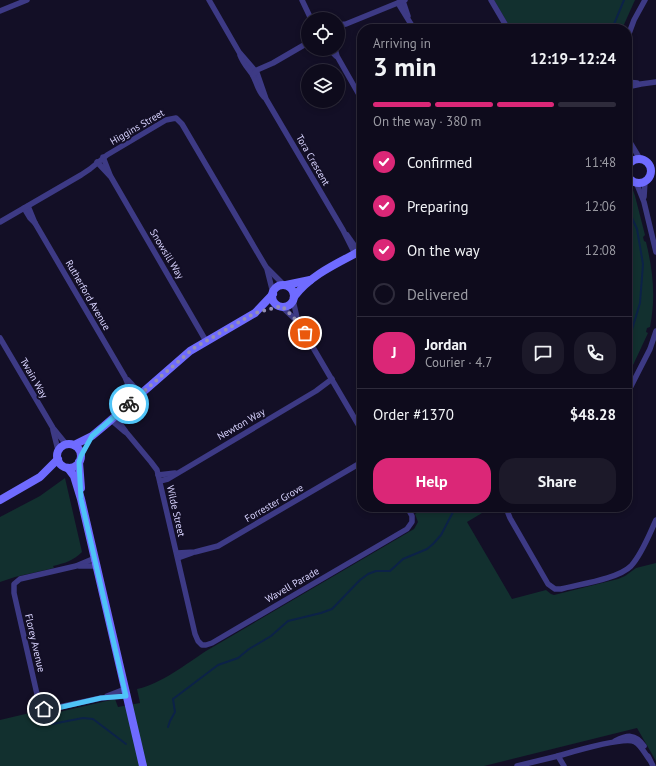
<!DOCTYPE html>
<html lang="en">
<head>
<meta charset="utf-8">
<style>
  :root { --surface:#0e0b1c; --page:#1c1929; --text:#f1f3f6; --muted:#9b9ba3; --line:#2e2b3b; --accent:#db2777 }
  body { margin:0; font-family:"PT Sans",sans-serif; background:var(--page); color:var(--text); height:100vh; display:flex; flex-direction:column; font-size:15px; white-space:nowrap }
  * { box-sizing:border-box; margin:0 }
  p { font-size:13px; color:var(--muted) }
  .icon { flex:none; width:22px; height:22px; fill:none; stroke:currentColor; stroke-width:2; stroke-linecap:round; stroke-linejoin:round }
  .map { position:relative; flex:1; overflow:hidden }
  .panel { position:absolute; left:357px; top:24px; width:275px; height:488px; display:flex; flex-direction:column; background:var(--surface); border-radius:16px; box-shadow:0 2px 6px #0003,0 0 0 1px var(--line) }
  .panel>* { flex:none }
  .tools { position:absolute; left:301px; top:12px; display:grid; gap:8px }
  .tools a { display:grid; place-items:center; width:44px; height:44px; border-radius:50%; background:var(--surface); box-shadow:0 2px 6px #0003,0 0 0 1px var(--line); font-size:20px }
  .pin { position:absolute; display:grid; place-items:center; width:34px; height:34px; color:#fff; margin:-17px; border:2px solid #fff; border-radius:50%; box-shadow:0 1px 4px #0007 }
  .courier { position:absolute; display:grid; place-items:center; width:40px; height:40px; margin:-20px; border:3px solid #4fc3f7; border-radius:50%; background:#fff; color:#222; box-shadow:0 1px 5px #0007 }
  .head em { font-style:normal; font-weight:700 }
  .head div { display:flex; flex-direction:column-reverse }
  .head { display:flex; align-items:center; justify-content:space-between; height:68px; padding:0 16px }
  h1 { font-size:26px; font-weight:700; line-height:30px }
  .bar { display:grid; grid-template-columns:repeat(4,1fr); gap:6px 4px; align-content:center; height:48px; padding:0 16px }
  .bar i { height:5px; border-radius:3px; background:var(--line) }
  .bar .current { background:var(--accent) }
  .bar p { grid-column:span 4 }
  .line { display:flex; align-items:center; gap:10px; padding:0 16px; border-top:1px solid var(--line) }
  .line div { flex:1 }
  .round { display:grid; place-items:center; flex:none; width:42px; height:42px; border-radius:16px; background:var(--page) }
  ol { padding:0 16px; list-style:none }
  li { display:flex; align-items:center; gap:12px; height:44px }
  li p { margin-inline-start:auto }
  li .icon { padding:4px; border-radius:50%; background:var(--accent); color:#fff; stroke-width:4 }
  li:last-child { color:var(--muted) }
  li i { width:22px; height:22px; border:2px solid var(--line); border-radius:50% }
  .button { display:flex; gap:8px; margin-top:auto; padding:8px 16px }
  .button a { flex:1; height:46px; border-radius:16px; background:var(--accent); color:#fff; font-size:16px; font-weight:700; line-height:46px; text-align:center }
  .button a+a { background:var(--page); color:var(--text) }
  .map>svg:first-child { display:block }
</style>
</head>
<body>
<div class="map">
<svg width="656" height="766" viewBox="0 0 656 766">
  <rect width="100%" height="100%" fill="#130f26"/>
  <!-- green -->
  <g fill="#12302f">
    <polygon points="494,0 635,0 622,29 511,29"/>
    <path d="M627,186L633,190L635,196L645,235L643,237L644,241L646,242C653,271 656,297 650,327L647,328L646,332L648,333L627,378Z"/>
    <path d="M65,478L82,552C73,561 65,563 53,566L54,568L15,577L0,582V517L40,496Z"/>
    <path d="M426,507H492L467,522L512,599L546,590L551,594L554,595L618,579L625,576L636,568L656,563V761L637,728L484,766H0V720L38,711L41,714L46,715L115,699L118,707L140,703L137,689C161,684 186,664 206,651L414,529L418,522L415,514Z"/>
  </g>
  <g fill="none" stroke-linecap="round" stroke-linejoin="round">
    <!-- stream -->
    <g stroke="#0c2248" stroke-width="2">
      <polyline points="612,29 624,0"/>
      <polyline points="627,207 637,229 643,264 640,303 627,346"/>
      <polyline points="52,724 83,718 93,719 126,744"/>
      <polyline points="168,727 170,721 175,712 173,699 218,665 238,658 249,649 271,636 288,621 321,613 332,609 360,580 368,574 376,571 390,571 403,559 427,549 433,544 441,535 453,512 459,507"/>
    </g>
    <!-- street -->
    <g stroke="#3d3a85" stroke-width="5.5">
      <polyline points="209,0 239,52 257,73 266,99 343,230 355,254"/>
      <polyline points="302,0 311,19"/>
      <polyline points="491,0 508,29"/>
      <polyline points="403,1 408,16"/>
      <polyline points="398,3 414,29"/>
      <polyline points="0,11 27,0"/>
      <polyline points="338,25 346,24 405,0"/>
      <polyline points="627,39 634,20 645,0"/>
      <polyline points="329,49 336,56"/>
      <polyline points="335,49 337,56 362,100"/>
      <path d="M240,55C243,63 247,67 252,74C257,82 257,90 264,97"/>
      <polyline points="253,75 257,70 273,63 304,45 308,44"/>
      <polyline points="627,82 637,83"/>
      <polyline points="627,87 641,84 656,82"/>
      <polyline points="627,132 630,142 630,163"/>
      <polyline points="631,144 640,159"/>
      <polyline points="103,157 110,175"/>
      <polyline points="97,162 111,177 206,341"/>
      <polyline points="636,182 644,202 656,252"/>
      <polyline points="644,197 645,181"/>
      <polyline points="28,206 35,223 125,377 129,387 136,398"/>
      <polyline points="24,208 30,218 35,223"/>
      <polyline points="0,222 81,175 90,169 107,155 166,120 176,118 182,124 266,267 284,285"/>
      <polyline points="347,235 359,252"/>
      <polyline points="267,269 273,293"/>
      <polyline points="293,300 298,322"/>
      <polyline points="282,307 298,322 362,431"/>
      <polyline points="0,338 53,428 66,444"/>
      <polyline points="128,380 141,394"/>
      <polyline points="627,394 650,349 656,331"/>
      <polyline points="115,417 126,432 151,462 157,470 195,634 198,641 202,645 206,645 212,643 407,529 412,522 412,516 407,507"/>
      <polyline points="111,420 125,432"/>
      <polyline points="53,430 58,450"/>
      <polyline points="158,475 175,473"/>
      <polyline points="160,481 168,479 316,391 332,379"/>
      <path d="M510,507L508,513L510,518L548,584L555,589H561C580,584 618,579 631,566C642,554 649,535 656,520"/>
      <polyline points="177,553 195,552 218,546 362,462"/>
      <polyline points="95,558 76,566 20,579 14,584 14,593 39,703 42,708 50,709 101,698 126,696"/>
      <polyline points="178,558 192,553"/>
      <polyline points="79,566 96,566"/>
      <polyline points="107,696 125,689"/>
      <path d="M615,741C627,735 635,733 644,746"/>
      <path d="M558,756C572,752 625,736 635,742C641,745 645,754 649,759"/>
      <polyline points="648,756 653,766"/>
      <polyline points="517,766 558,756 564,766"/>
    </g>
    <!-- secondary -->
    <g stroke="#6f6bff" stroke-width="8">
      <circle cx="639" cy="171" r="12"/>
      <polyline points="286,285 310,280"/>
      <circle cx="283" cy="296" r="11"/>
      <path d="M294,297C310,275 338,263 362,250"/>
      <circle cx="69" cy="456" r="12"/>
      <polyline points="74,445 92,436 104,426 190,351 255,313 273,294"/>
      <polyline points="79,462 81,488"/>
      <polyline points="68,468 74,476 81,499 143,766"/>
      <polyline points="0,500 40,477 58,459"/>
    </g>
  </g>
  <g fill="none" stroke-linecap="round" stroke-linejoin="round">
    <!-- done -->
    <polyline stroke="#948fb3" stroke-width="4" stroke-dasharray="0 7.2" points="129,404 194,348 255,313 282,306 298,322 305,333"/>
    <!-- route -->
    <polyline stroke="#4fc3f7" stroke-width="5" points="44,709 53,709 101,698 126,696 81,499 79,462 81,456 92,436 129,404"/>
  </g>
  <g text-anchor="middle" dominant-baseline="central" stroke-width="4" stroke-linejoin="round" paint-order="stroke">
    <!-- street labels -->
    <g font-size="10" fill="#d9d4ff" stroke="#130f26">
      <text transform="translate(137 127) rotate(-30)">Higgins Street</text>
      <text transform="translate(313 160) rotate(60)">Tora Crescent</text>
      <text transform="translate(167 254) rotate(59)">Snowsill Way</text>
      <text transform="translate(88 295) rotate(60)">Rutherford Avenue</text>
      <text transform="translate(34 378) rotate(60)">Twain Way</text>
      <text transform="translate(241 424) rotate(-30)">Newton Way</text>
      <text transform="translate(274 503) rotate(-30)">Forrester Grove</text>
      <text transform="translate(176 511) rotate(77)">Wilde Street</text>
      <text transform="translate(292 585) rotate(-30)">Wavell Parade</text>
      <text transform="translate(35 643) rotate(77)">Florey Avenue</text>
    </g>
  </g>
</svg>
<div class="tools">
<a><svg class="icon" aria-label="locate" viewBox="0 0 24 24"><circle cx="12" cy="12" r="6"/><path d="M12 2v4M12 18v4M2 12h4M18 12h4"/></svg></a>
<a><svg class="icon" aria-label="layers" viewBox="0 0 24 24"><path d="M12 4l9 5-9 5-9-5zM3 14l9 5 9-5"/></svg></a>
</div>
<div class="pin" style="left:305px;top:333px;background:#ea580c"><svg class="icon" aria-label="bag" viewBox="0 0 24 24"><path d="M5 8h14l-1 12H6zM9 8a3 3 0 0 1 6 0"/></svg></div>
<div class="pin" style="left:44px;top:709px;background:#1f2937"><svg class="icon" aria-label="home" viewBox="0 0 24 24"><path d="M3 11l9-7 9 7M6 9v11h12V9"/></svg></div>
<div class="courier" style="left:129px;top:404px"><svg class="icon" aria-label="bike" viewBox="0 0 24 24"><circle cx="6" cy="16" r="4"/><circle cx="18" cy="16" r="4"/><path d="M6 16l4-8h5l3 8M10 8l3 8H6M13 5h3"/></svg></div>
<section class="panel">
<div class="head"><div><h1>3 min</h1><p>Arriving in</p></div><em>12:19–12:24</em></div>
<div class="bar"><i class="current"></i><i class="current"></i><i class="current"></i><i></i><p>On the way · 380 m</p></div>
<ol>
<li><svg class="icon" aria-label="check" viewBox="0 0 24 24"><path d="M5 12l5 5 9-10"/></svg>Confirmed<p>11:48</p></li>
<li><svg class="icon" aria-label="check" viewBox="0 0 24 24"><path d="M5 12l5 5 9-10"/></svg>Preparing<p>12:06</p></li>
<li><svg class="icon" aria-label="check" viewBox="0 0 24 24"><path d="M5 12l5 5 9-10"/></svg>On the way<p>12:08</p></li>
<li><i></i>Delivered</li>
</ol>
<div class="line" style="height:72px"><b class="round" style="background:var(--accent);color:#fff">J</b><div><b>Jordan</b><p>Courier · 4.7</p></div><a class="round"><svg class="icon" aria-label="chat" viewBox="0 0 24 24"><path d="M4 5h16v11H9l-5 4z"/></svg></a><a class="round"><svg class="icon" aria-label="phone" viewBox="0 0 24 24"><path d="M5 4h4l2 5-3 2q2 4 5 5l2-3 5 2v4C11 20 4 13 5 4z"/></svg></a></div>
<div class="line" style="height:52px"><div>Order #1370</div><b>$48.28</b></div>
<div class="button"><a>Help</a><a>Share</a></div>
</section>
</div>
</body>
</html>
